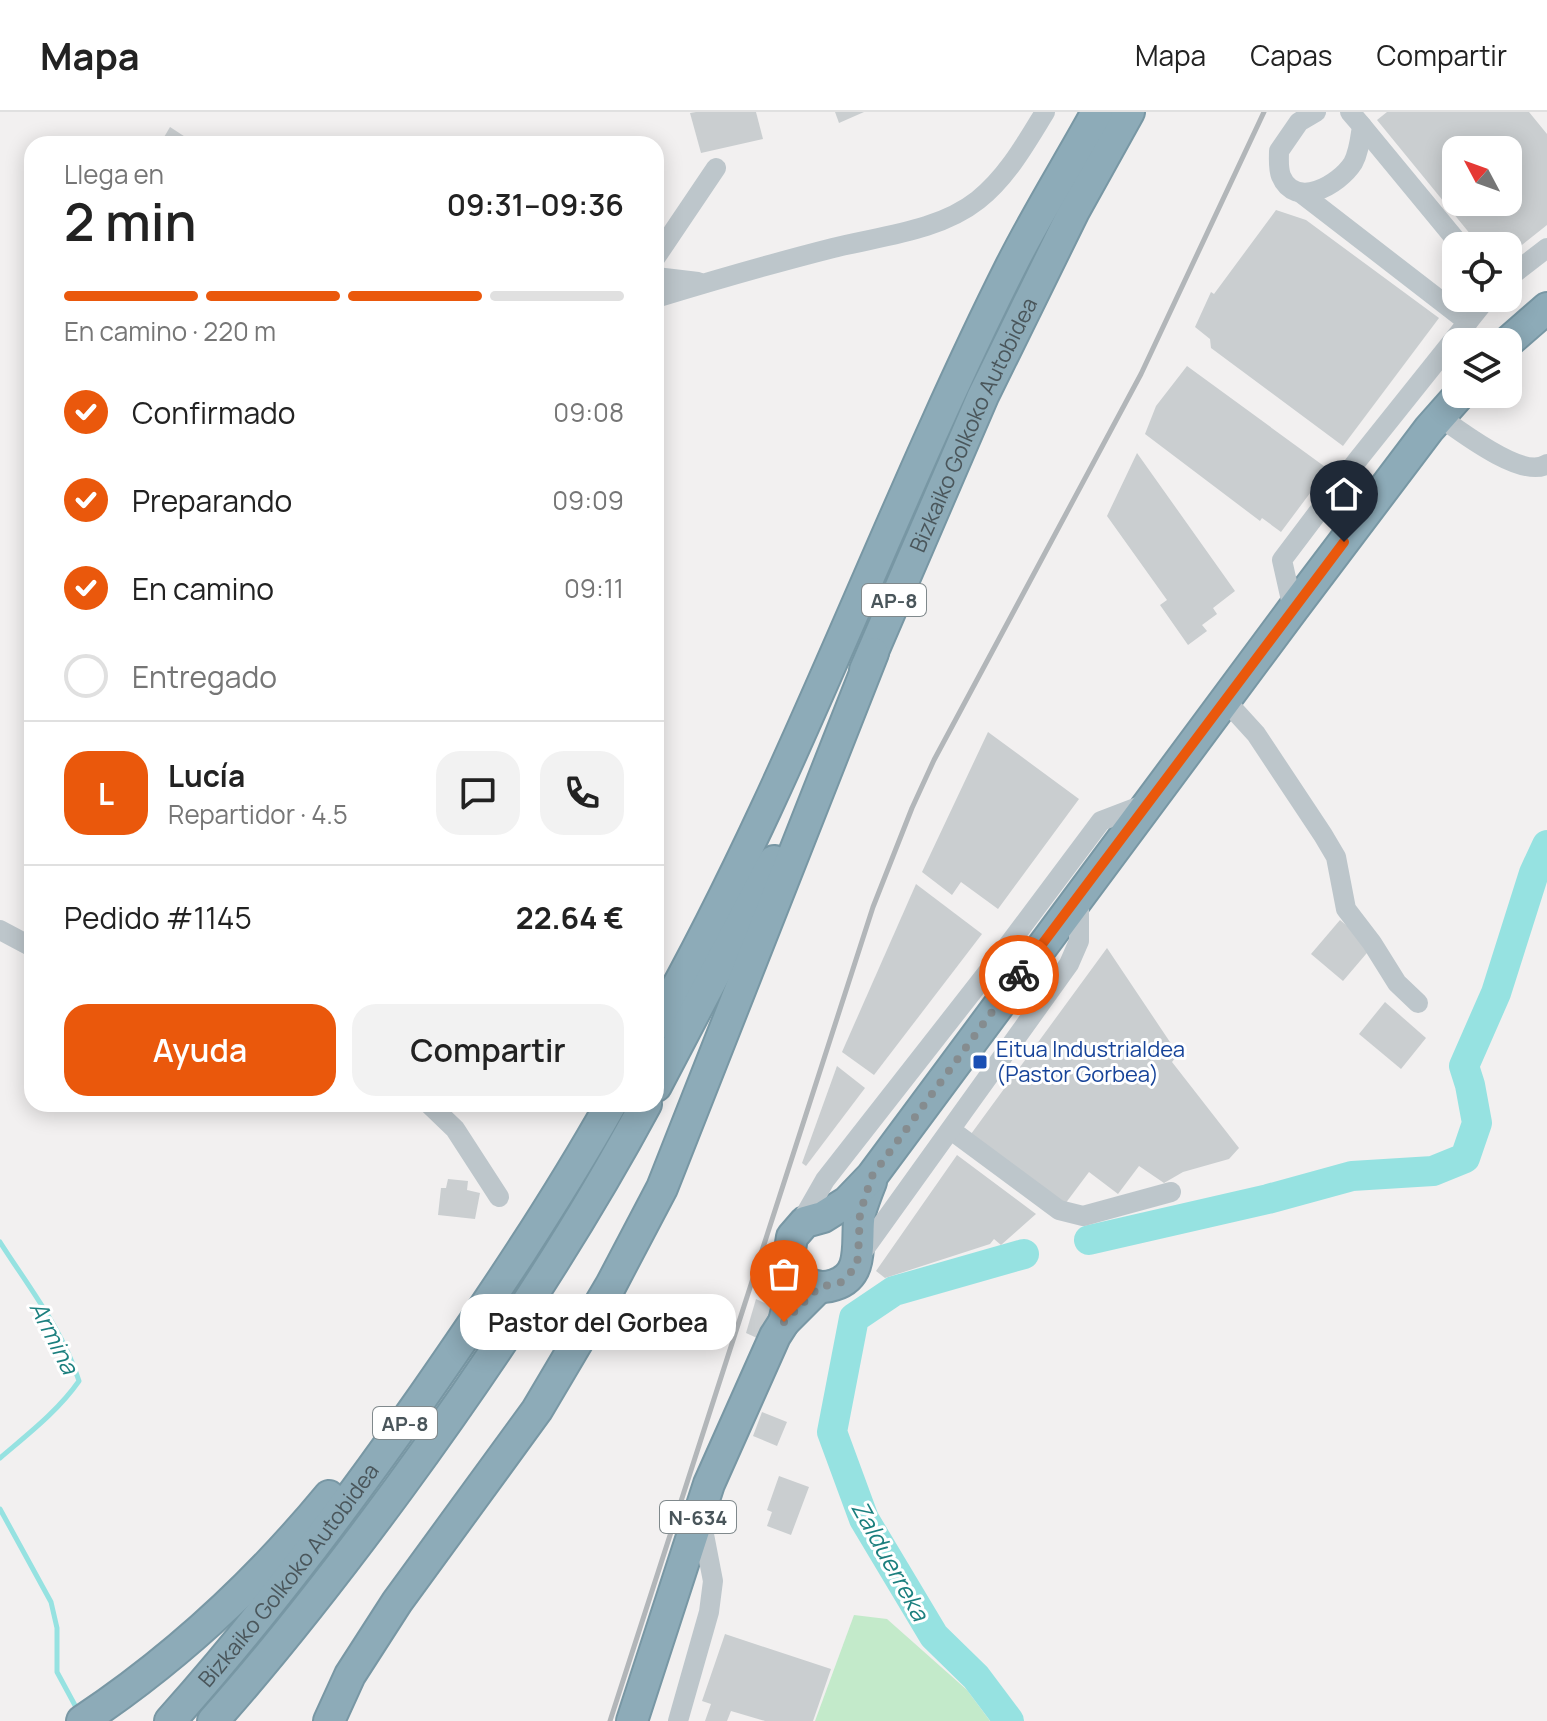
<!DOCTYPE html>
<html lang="es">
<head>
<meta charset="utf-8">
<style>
  :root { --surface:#fff; --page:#f2f2f2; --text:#222; --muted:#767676; --line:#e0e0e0; --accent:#ea580c }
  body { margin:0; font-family:Manrope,sans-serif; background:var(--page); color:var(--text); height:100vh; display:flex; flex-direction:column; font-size:30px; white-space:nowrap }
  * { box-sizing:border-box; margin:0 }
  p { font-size:26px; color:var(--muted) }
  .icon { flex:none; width:44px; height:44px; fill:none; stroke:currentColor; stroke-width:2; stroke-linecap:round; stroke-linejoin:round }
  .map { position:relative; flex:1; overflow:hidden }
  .details { position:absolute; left:24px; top:24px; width:640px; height:976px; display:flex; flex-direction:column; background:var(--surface); border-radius:24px; box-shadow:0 4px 20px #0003 }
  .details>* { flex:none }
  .needle { width:52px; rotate:311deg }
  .controls { position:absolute; left:1442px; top:24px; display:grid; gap:16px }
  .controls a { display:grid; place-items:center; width:80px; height:80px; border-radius:16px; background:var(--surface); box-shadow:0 4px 20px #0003; font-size:40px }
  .pin { position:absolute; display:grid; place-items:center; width:68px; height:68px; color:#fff; margin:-82px -34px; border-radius:50% 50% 50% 0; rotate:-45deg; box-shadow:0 0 8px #0007 }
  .pin .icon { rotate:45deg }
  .courier { position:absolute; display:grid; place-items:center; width:80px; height:80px; margin:-40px; border:6px solid #ea580c; border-radius:50%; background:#fff; color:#222; box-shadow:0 2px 10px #0007 }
  .bubble { position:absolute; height:56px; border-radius:24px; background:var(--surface); box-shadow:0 4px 20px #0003; font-size:26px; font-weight:600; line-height:56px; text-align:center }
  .headline em { font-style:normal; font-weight:600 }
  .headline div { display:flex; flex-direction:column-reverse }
  .headline { display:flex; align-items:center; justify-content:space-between; height:136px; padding:0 40px }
  h1 { font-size:52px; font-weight:600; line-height:60px }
  .bar { display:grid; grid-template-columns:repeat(4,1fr); gap:12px 8px; align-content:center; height:96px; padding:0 40px }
  .bar i { height:10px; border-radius:6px; background:var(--line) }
  .bar .on { background:var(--accent) }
  .bar p { grid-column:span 4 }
  .line { display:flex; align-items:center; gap:20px; padding:0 40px; border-top:2px solid var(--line) }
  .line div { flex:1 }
  .round { display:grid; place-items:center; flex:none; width:84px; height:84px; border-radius:24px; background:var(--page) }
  ol { padding:0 40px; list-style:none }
  li { display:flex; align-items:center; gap:24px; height:88px }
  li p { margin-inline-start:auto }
  li .icon { padding:8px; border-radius:50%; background:var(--accent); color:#fff; stroke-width:4 }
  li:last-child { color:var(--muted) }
  li i { width:44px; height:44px; border:4px solid var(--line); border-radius:50% }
  .action { display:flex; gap:16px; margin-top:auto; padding:16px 40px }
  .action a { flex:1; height:92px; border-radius:24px; background:var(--accent); color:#fff; font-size:32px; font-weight:600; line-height:92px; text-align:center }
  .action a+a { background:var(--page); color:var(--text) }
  header { display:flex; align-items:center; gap:48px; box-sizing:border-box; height:112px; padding:0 40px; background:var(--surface); border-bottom:2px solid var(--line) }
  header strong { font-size:38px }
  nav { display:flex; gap:44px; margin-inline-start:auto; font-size:28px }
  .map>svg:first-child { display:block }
</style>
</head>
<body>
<header>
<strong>Mapa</strong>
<nav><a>Mapa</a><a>Capas</a><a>Compartir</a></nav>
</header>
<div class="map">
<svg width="1547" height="1609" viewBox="0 0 1547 1609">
  <rect width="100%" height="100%" fill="#f2f0f0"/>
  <!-- green -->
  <polygon fill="#c3eaca" points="854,1503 887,1507 967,1578 990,1609 815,1609"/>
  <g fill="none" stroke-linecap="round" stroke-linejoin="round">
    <!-- stream -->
    <g stroke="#96e2e1" stroke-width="5">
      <path d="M0,1130C28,1174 63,1218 79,1269C58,1299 28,1322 0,1346"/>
      <polyline points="0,1397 51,1490 57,1516 57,1560 77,1597"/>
    </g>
    <!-- river -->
    <g stroke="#96e2e1" stroke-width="30">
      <polyline points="1089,1128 1268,1087 1352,1064 1433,1059 1465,1046 1477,1011 1470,973 1464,954 1496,881 1534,761 1547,733"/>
      <polyline points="1009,1609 976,1565 934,1524 864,1407 832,1320 854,1206 894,1179 1024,1142"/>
    </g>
  </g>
  <!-- building -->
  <g fill="#caced0" fill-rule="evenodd">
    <polygon points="696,0 756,0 763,27 701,41 690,1"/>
    <polygon points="835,0 864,0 839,11"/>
    <path d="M1387,0H1529L1547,22V113L1508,144V134H1480L1377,8ZM1456,38H1508V90H1456Z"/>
    <polygon points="170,15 193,30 192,32 160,32"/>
    <polygon points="1276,98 1306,108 1439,206 1343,334 1211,236 1210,227 1195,215 1211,180 1214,182"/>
    <polygon points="1187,254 1328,357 1281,420 1262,406 1260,409 1145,322 1156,294"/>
    <polygon points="1137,341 1235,479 1213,496 1217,502 1202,513 1207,519 1188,533 1160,493 1167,488 1107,404"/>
    <polygon points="988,620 1079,687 998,797 961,770 952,783 922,760"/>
    <polygon points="916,772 982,822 874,963 842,940"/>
    <polygon points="1340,808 1372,835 1343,869 1311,842"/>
    <polygon points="1107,836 1178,942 1172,950 1239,1036 1229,1047 1183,1060 1164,1071 1139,1054 1118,1082 1089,1060 1065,1092 971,1022"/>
    <polygon points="1385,890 1426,926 1401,957 1359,922"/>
    <polygon points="837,954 865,976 806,1054 802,1051"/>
    <polygon points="957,1043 1036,1102 1001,1133 994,1127 990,1132 885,1166 876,1159"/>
    <polygon points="448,1067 468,1069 467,1078 480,1081 475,1107 438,1103 441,1076 446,1076"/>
    <polygon points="756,1187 773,1195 757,1226 746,1221"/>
    <polygon points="762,1300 787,1310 777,1334 753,1324"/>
    <polygon points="779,1364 809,1375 791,1423 767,1414 772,1400 767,1398"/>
    <polygon points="725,1522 831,1557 813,1609 765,1609 731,1599 727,1609 705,1609 711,1592 702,1589"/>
  </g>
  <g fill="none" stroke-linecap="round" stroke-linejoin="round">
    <!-- highway casing -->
    <g stroke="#7897a4" stroke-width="34">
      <g id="highway">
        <polyline points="1508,230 1547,196"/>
        <path id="s1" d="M865,558L983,284L1074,99L1129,0"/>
        <path d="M656,913C794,669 886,403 1011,154C1037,102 1069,51 1097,0"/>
        <polyline points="656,974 774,749"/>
        <path d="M804,1169C813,1175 823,1177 834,1173C867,1163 855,1126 860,1101C863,1090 867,1080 871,1070"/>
        <polyline points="784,1210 791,1180 789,1144 792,1125 805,1110 823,1105 847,1090 872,1064 1293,497 1429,317 1460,282"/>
        <path d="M82,1609C175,1547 258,1470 329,1384"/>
        <path id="s2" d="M170,1609C262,1506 345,1396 424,1283C490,1188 554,1093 611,992"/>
        <path d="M213,1609C279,1535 340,1456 399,1376C489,1253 574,1126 646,992"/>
        <polyline points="329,1609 350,1563 397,1490 537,1298 611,1173 662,1076 873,541"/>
        <polyline points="632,1609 709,1372 775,1224 784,1210 819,1175"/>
      </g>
    </g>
    <!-- minor -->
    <g stroke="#bdc6cb" stroke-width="20">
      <path d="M1316,0L1299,10L1279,39C1279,47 1278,56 1281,64C1295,98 1339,73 1353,51C1359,40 1360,27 1362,14L1350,0"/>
      <polyline points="1362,14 1461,134"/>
      <polyline points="1301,81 1468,210"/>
      <polyline points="656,145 716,56"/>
      <polyline points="656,165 698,170"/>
      <polyline points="1508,166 1547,136"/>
      <path d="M656,186C715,168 774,151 833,136C881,124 939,119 978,88C1007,65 1026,31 1045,0"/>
      <path d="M1440,305C1461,320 1524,368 1547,352"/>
      <polyline points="1293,497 1282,448 1356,350 1487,186"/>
      <polyline points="1225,588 1256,622 1323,723 1336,745 1346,797 1372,831 1397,871 1418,891"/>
      <polyline points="0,818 32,835"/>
      <polyline points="429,992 455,1017 499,1085"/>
      <polyline points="951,1018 1059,1098 1083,1104 1171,1080"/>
      <polyline points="797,1117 825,1068 994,852 1101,709 1148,691"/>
      <polyline points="858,1146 1069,852 1079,829 1079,784"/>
      <polyline points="678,1609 709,1500 713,1469 701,1407"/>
    </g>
    <!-- highway -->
    <use href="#highway" stroke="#8dabb8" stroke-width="30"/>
    <!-- rail -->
    <polyline stroke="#b2b6b9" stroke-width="5" points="610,1609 873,795 912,696 934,648 1141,262 1264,0"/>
  </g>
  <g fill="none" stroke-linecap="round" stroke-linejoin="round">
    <!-- done -->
    <polyline stroke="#858c8f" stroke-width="8" stroke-dasharray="0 14.4" points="784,1210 819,1175 840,1171 855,1156 858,1146 860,1101 872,1064 1019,863"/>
    <!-- route -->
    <polyline stroke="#ea580c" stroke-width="10" points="1019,863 1344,430"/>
  </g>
  <!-- markers -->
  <rect fill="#1a4fb4" stroke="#fff" stroke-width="3" x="972" y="942" width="16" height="16" rx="4"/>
  <g text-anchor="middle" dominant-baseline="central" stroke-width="6" stroke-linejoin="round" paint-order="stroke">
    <!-- shield labels -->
    <g fill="#fff" stroke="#80898c" stroke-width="2">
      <rect x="862" y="472" width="64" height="32" rx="6"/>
      <rect x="373" y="1295" width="64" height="32" rx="6"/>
      <rect x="660" y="1389" width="76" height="32" rx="6"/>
    </g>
    <g font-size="20" font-weight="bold" fill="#4a565b">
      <text x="894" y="488">AP-8</text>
      <text x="405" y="1311">AP-8</text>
      <text x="698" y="1405">N-634</text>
    </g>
    <!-- street labels -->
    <g font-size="22" fill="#4a565b" stroke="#fff">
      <text stroke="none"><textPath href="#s1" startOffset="268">Bizkaiko Golkoko Autobidea</textPath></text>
      <text stroke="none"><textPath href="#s2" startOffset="188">Bizkaiko Golkoko Autobidea</textPath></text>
    </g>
    <!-- transit labels -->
    <g font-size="22" fill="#164399" stroke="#fff" text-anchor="start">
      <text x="996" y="937">Eitua Industrialdea<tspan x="996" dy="25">(Pastor Gorbea)</tspan></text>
    </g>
    <!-- water labels -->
    <g font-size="24" font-style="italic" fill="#1b7f7e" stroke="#fff">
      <text transform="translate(55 1225) rotate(63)">Armina</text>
      <text transform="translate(891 1448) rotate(61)">Zalduerreka</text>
    </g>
  </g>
</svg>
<div class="controls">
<a><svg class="needle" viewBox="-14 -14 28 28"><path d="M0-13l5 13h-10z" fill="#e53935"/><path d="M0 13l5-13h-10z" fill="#767676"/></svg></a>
<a><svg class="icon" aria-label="locate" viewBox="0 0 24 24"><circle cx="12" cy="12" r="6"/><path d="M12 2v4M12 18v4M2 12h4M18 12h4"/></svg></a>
<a><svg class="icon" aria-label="layers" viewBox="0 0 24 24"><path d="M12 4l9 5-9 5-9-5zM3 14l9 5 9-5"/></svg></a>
</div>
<div class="pin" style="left:784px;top:1210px;background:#ea580c"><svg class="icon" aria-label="bag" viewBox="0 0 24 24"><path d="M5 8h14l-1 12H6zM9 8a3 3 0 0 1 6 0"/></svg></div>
<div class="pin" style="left:1344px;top:430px;background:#1f2937"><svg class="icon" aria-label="home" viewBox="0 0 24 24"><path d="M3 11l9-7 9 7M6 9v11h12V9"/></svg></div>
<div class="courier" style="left:1019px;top:863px"><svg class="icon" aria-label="bike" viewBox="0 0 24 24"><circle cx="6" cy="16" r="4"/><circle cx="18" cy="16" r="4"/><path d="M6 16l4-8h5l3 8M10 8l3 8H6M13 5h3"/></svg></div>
<div class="bubble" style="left:460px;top:1182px;width:276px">Pastor del Gorbea</div>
<section class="details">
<div class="headline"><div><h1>2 min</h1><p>Llega en</p></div><em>09:31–09:36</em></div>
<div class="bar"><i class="on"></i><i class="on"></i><i class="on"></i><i></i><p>En camino · 220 m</p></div>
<ol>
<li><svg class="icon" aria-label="check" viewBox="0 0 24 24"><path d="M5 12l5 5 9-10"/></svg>Confirmado<p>09:08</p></li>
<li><svg class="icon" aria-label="check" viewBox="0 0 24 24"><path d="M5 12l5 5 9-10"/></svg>Preparando<p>09:09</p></li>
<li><svg class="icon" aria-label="check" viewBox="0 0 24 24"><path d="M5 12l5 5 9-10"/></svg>En camino<p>09:11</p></li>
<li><i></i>Entregado</li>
</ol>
<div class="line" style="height:144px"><b class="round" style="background:var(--accent);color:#fff">L</b><div><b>Lucía</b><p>Repartidor · 4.5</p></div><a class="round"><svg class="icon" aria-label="chat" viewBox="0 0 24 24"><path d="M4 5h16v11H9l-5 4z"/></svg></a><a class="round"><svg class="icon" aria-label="phone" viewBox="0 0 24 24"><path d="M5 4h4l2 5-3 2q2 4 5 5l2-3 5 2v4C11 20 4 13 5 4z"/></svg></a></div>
<div class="line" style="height:104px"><div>Pedido #1145</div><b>22.64 €</b></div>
<div class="action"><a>Ayuda</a><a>Compartir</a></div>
</section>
</div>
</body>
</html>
